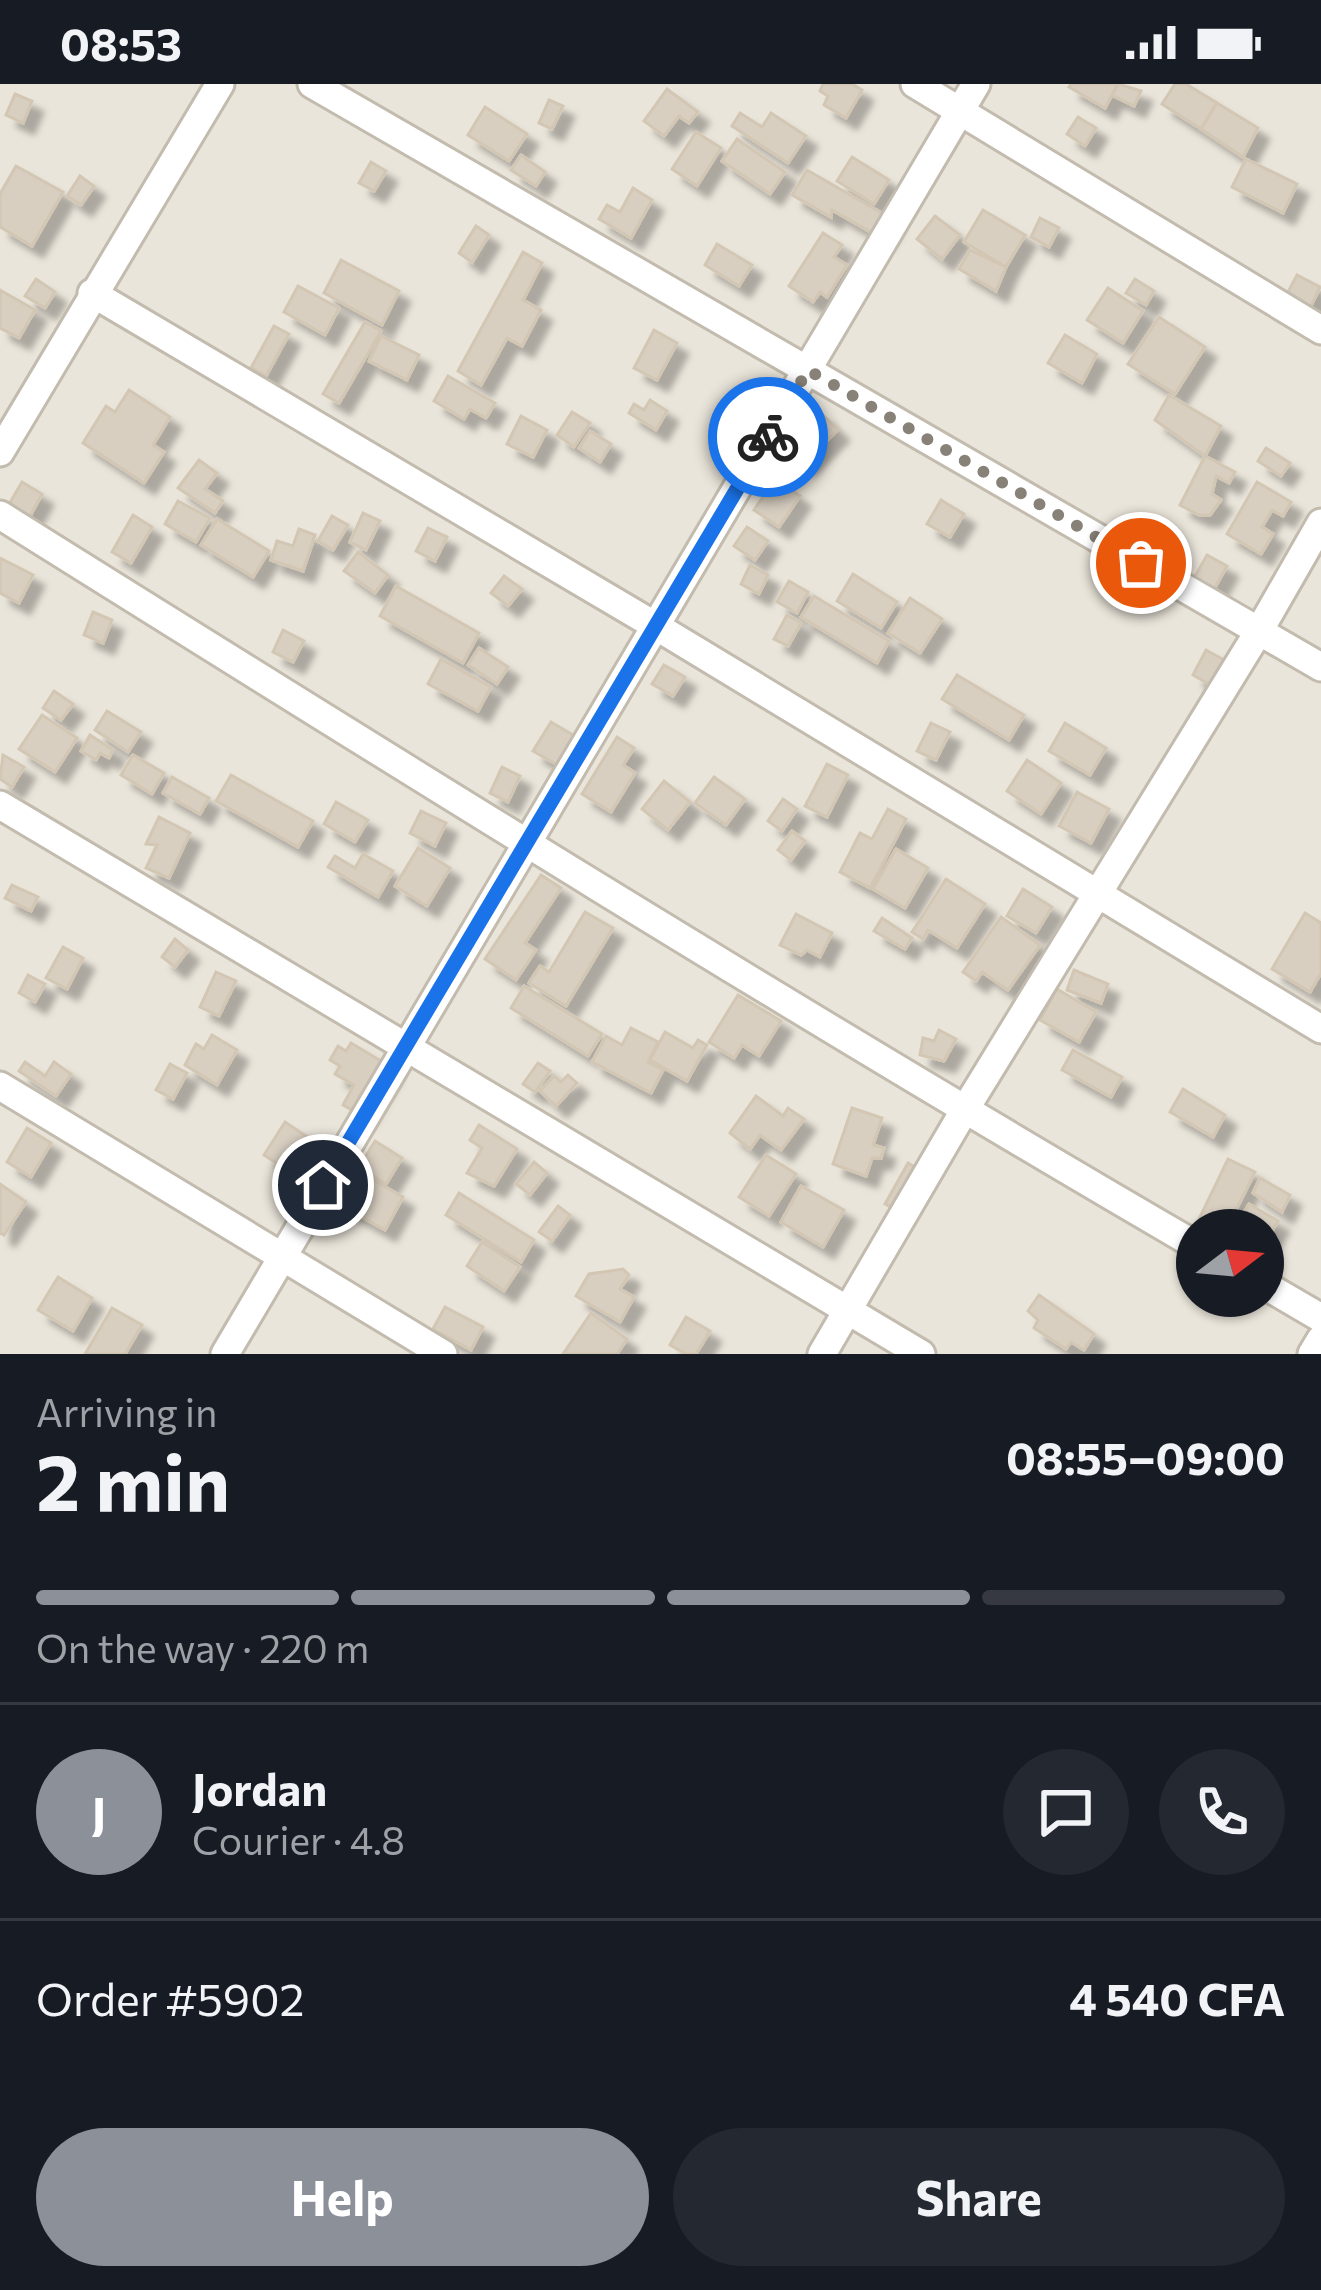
<!DOCTYPE html>
<html lang="en">
<head>
<meta charset="utf-8">
<style>
  :root { --surface:#171b24; --page:#242831; --text:#f1f3f6; --muted:#9ea1a6; --line:#363941; --accent:#8c9099 }
  body { margin:0; font-family:Commissioner,sans-serif; background:var(--page); color:var(--text); height:100vh; display:flex; flex-direction:column; font-size:45px; white-space:nowrap }
  * { box-sizing:border-box; margin:0 }
  p { font-size:39px; color:var(--muted) }
  .icon { flex:none; width:66px; height:66px; fill:none; stroke:currentColor; stroke-width:2; stroke-linecap:round; stroke-linejoin:round }
  .map { position:relative; height:1270px; overflow:hidden }
  .sheet { display:flex; flex-direction:column; background:var(--surface); flex:1 }
  .sheet>* { flex:none }
  .needle { width:78px; rotate:74deg }
  .controls { position:absolute; left:1176px; top:1125px; display:grid; gap:24px }
  .controls a { display:grid; place-items:center; width:108px; height:108px; border-radius:50%; background:var(--surface); box-shadow:0 3px 9px #0004; font-size:60px }
  .pin { position:absolute; display:grid; place-items:center; width:102px; height:102px; color:#fff; margin:-51px; border:6px solid #fff; border-radius:50%; box-shadow:0 3px 12px #0007 }
  .courier { position:absolute; display:grid; place-items:center; width:120px; height:120px; margin:-60px; border:9px solid #1a73e8; border-radius:50%; background:#fff; color:#222; box-shadow:0 3px 15px #0007 }
  .overview em { font-style:normal; font-weight:700 }
  .overview div { display:flex; flex-direction:column-reverse }
  .overview { display:flex; align-items:center; justify-content:space-between; height:204px; padding:0 36px }
  h1 { font-size:78px; font-weight:700; line-height:90px }
  .bar { display:grid; grid-template-columns:repeat(4,1fr); gap:18px 12px; align-content:center; height:144px; padding:0 36px }
  .bar i { height:15px; border-radius:9px; background:var(--line) }
  .bar .on { background:var(--accent) }
  .bar p { grid-column:span 4 }
  .line { display:flex; align-items:center; gap:30px; padding:0 36px; border-top:3px solid var(--line) }
  .line div { flex:1 }
  .round { display:grid; place-items:center; flex:none; width:126px; height:126px; border-radius:63px; background:var(--page) }
  .button { display:flex; gap:24px; margin-top:auto; padding:24px 36px }
  .button a { flex:1; height:138px; border-radius:72px; background:var(--accent); color:#fff; font-size:48px; font-weight:700; line-height:138px; text-align:center }
  .button a+a { background:var(--page); color:var(--text) }
  .status { display:flex; justify-content:space-between; align-items:center; height:84px; padding:0 60px; background:var(--surface); direction:ltr }
  .status svg { height:33px; fill:currentColor }
  .map>svg:first-child { display:block }
</style>
</head>
<body>
<div class="status"><b>08:53</b><svg viewBox="0 0 49 12"><path d="M0 12V9h3v3zM5 12V6h3v6zM10 12V3h3v9zM15 12V0h3v12zM26 1h20v11H26zM47 4h2v5h-2z"/></svg></div>
<div class="map">
<svg width="1321" height="1270" viewBox="0 0 1321 1270">
  <defs>
    <filter id="shadow"><feDropShadow dx="11" dy="11" stdDeviation="3" flood-color="#0004"/></filter>
  </defs>
  <rect width="100%" height="100%" fill="#f6f3ec"/>
  <!-- residential -->
  <path fill="#eae5da" fill-rule="evenodd" d="M0,0H1321V1270H0ZM1197,1146H1263V1212H1197Z"/>
  <!-- building -->
  <g fill="#d8cfc1" stroke="#d3c7b4" stroke-width="3" filter="url(#shadow)">
    <polygon points="823,0 852,0 862,6 846,34 824,21 828,12 820,7"/>
    <polygon points="1071,0 1118,0 1105,24 1069,3"/>
    <polygon points="1118,0 1141,7 1134,22 1112,11"/>
    <polygon points="1175,0 1186,0 1217,19 1201,45 1162,20"/>
    <polygon points="667,5 698,28 689,39 679,32 664,52 644,37"/>
    <polygon points="15,10 32,17 23,39 6,31"/>
    <polygon points="549,16 563,22 552,45 539,39"/>
    <polygon points="1217,19 1258,44 1243,73 1201,45"/>
    <polygon points="485,23 527,50 509,77 468,51"/>
    <polygon points="740,29 762,43 771,29 806,52 788,79 732,42"/>
    <polygon points="1078,33 1096,44 1085,62 1067,50"/>
    <polygon points="696,48 721,64 697,102 672,85"/>
    <polygon points="737,55 785,88 770,110 722,77"/>
    <polygon points="521,71 545,88 536,102 511,86"/>
    <polygon points="852,73 889,96 874,120 837,97"/>
    <polygon points="1246,75 1297,100 1283,129 1232,103"/>
    <polygon points="371,78 386,87 374,107 359,99"/>
    <polygon points="16,82 63,108 32,162 0,143 0,110"/>
    <polygon points="807,86 892,135 881,154 832,126 831,133 792,111"/>
    <polygon points="80,92 94,102 81,121 67,112"/>
    <polygon points="633,104 652,116 631,154 599,135 607,121 620,128"/>
    <polygon points="983,126 1025,151 1006,183 964,158"/>
    <polygon points="935,132 960,151 942,175 917,155"/>
    <polygon points="1040,134 1059,144 1049,163 1031,153"/>
    <polygon points="476,142 489,151 472,178 459,169"/>
    <polygon points="823,149 842,161 834,173 847,181 827,213 820,208 813,218 789,202"/>
    <polygon points="717,160 752,181 739,202 705,181"/>
    <polygon points="970,166 1006,183 996,207 959,185"/>
    <polygon points="523,168 542,179 523,216 541,226 522,262 507,254 481,301 458,287"/>
    <polygon points="341,176 399,207 382,241 324,209"/>
    <polygon points="1297,191 1320,203 1311,222 1287,210"/>
    <polygon points="36,195 55,208 45,224 25,212"/>
    <polygon points="1135,195 1154,207 1146,221 1126,209"/>
    <polygon points="298,202 339,224 325,251 284,228"/>
    <polygon points="1108,204 1143,227 1123,259 1087,236"/>
    <polygon points="0,206 35,226 19,254 0,244"/>
    <polygon points="1159,233 1205,263 1175,310 1128,280"/>
    <polygon points="365,238 381,247 339,319 323,310"/>
    <polygon points="274,242 289,250 266,292 251,284"/>
    <polygon points="654,246 677,259 657,296 634,284"/>
    <polygon points="1065,251 1097,270 1082,299 1048,279"/>
    <polygon points="381,252 419,271 407,296 369,277"/>
    <polygon points="448,292 495,319 486,334 470,325 464,335 434,317"/>
    <polygon points="129,306 170,333 153,361 164,368 144,399 83,359 106,322 115,328"/>
    <polygon points="1169,311 1221,342 1205,372 1155,336"/>
    <polygon points="650,316 667,327 656,346 629,329 634,320 644,326"/>
    <polygon points="572,328 590,339 574,363 557,351"/>
    <polygon points="820,328 838,346 804,380 786,362"/>
    <polygon points="521,332 547,346 533,373 507,360"/>
    <polygon points="590,347 611,360 600,378 579,364"/>
    <polygon points="1266,364 1290,379 1281,392 1258,377"/>
    <polygon points="1205,372 1235,388 1229,399 1216,392 1212,410 1221,416 1210,431 1199,431 1180,421"/>
    <polygon points="199,376 217,389 205,405 223,417 215,429 178,404"/>
    <polygon points="775,395 800,412 779,443 754,426"/>
    <polygon points="22,398 42,410 29,434 8,422"/>
    <polygon points="1257,398 1291,418 1283,432 1272,426 1262,443 1273,450 1261,470 1227,450"/>
    <polygon points="941,416 964,430 950,453 927,440"/>
    <polygon points="178,417 210,434 196,458 165,440"/>
    <polygon points="363,429 380,437 366,466 350,458"/>
    <polygon points="133,431 152,443 131,479 112,468"/>
    <polygon points="332,432 348,441 333,466 318,457"/>
    <polygon points="217,435 269,467 253,493 201,461"/>
    <polygon points="747,443 768,457 755,476 734,462"/>
    <polygon points="428,444 447,453 435,477 416,467"/>
    <polygon points="299,445 315,451 303,487 271,476 277,457 293,462"/>
    <polygon points="358,468 388,491 375,509 344,487"/>
    <polygon points="1207,471 1227,482 1213,507 1193,496"/>
    <polygon points="0,474 33,491 19,519 0,509"/>
    <polygon points="750,481 768,491 759,510 741,500"/>
    <polygon points="853,490 897,518 881,544 837,517"/>
    <polygon points="504,492 522,505 508,522 491,509"/>
    <polygon points="789,497 808,508 797,529 777,518"/>
    <polygon points="396,502 479,549 463,579 380,532"/>
    <polygon points="814,512 889,557 877,579 801,533"/>
    <polygon points="910,514 942,535 920,569 888,549"/>
    <polygon points="93,528 112,536 103,559 84,551"/>
    <polygon points="787,531 801,539 788,562 774,555"/>
    <polygon points="283,546 304,557 293,578 273,568"/>
    <polygon points="479,564 508,583 497,600 468,581"/>
    <polygon points="1206,566 1226,577 1212,602 1193,591"/>
    <polygon points="441,575 491,603 478,627 428,600"/>
    <polygon points="664,581 685,593 673,612 652,600"/>
    <polygon points="957,591 1024,631 1009,656 942,615"/>
    <polygon points="54,607 73,620 61,636 43,624"/>
    <polygon points="107,627 141,648 128,668 95,646"/>
    <polygon points="42,631 77,654 55,688 19,665"/>
    <polygon points="551,638 578,654 561,683 533,667"/>
    <polygon points="931,639 950,648 936,676 917,667"/>
    <polygon points="1065,639 1106,664 1090,691 1049,667"/>
    <polygon points="90,651 113,666 109,674 100,669 96,676 81,667"/>
    <polygon points="617,653 634,664 623,681 635,689 611,728 582,710"/>
    <polygon points="3,671 24,683 12,703 0,695"/>
    <polygon points="133,671 164,689 152,710 121,691"/>
    <polygon points="1027,676 1061,699 1041,730 1007,707"/>
    <polygon points="827,680 848,691 827,733 805,722"/>
    <polygon points="502,683 520,692 508,718 490,709"/>
    <polygon points="231,691 313,737 298,763 216,717"/>
    <polygon points="172,693 209,714 200,730 163,709"/>
    <polygon points="714,693 745,715 726,741 695,719"/>
    <polygon points="664,697 690,718 668,746 642,725"/>
    <polygon points="1077,708 1109,725 1091,759 1059,742"/>
    <polygon points="783,715 797,725 782,747 768,737"/>
    <polygon points="336,718 368,736 355,758 324,740"/>
    <polygon points="888,725 906,735 870,804 840,788 860,749 872,755"/>
    <polygon points="421,727 446,739 435,762 410,749"/>
    <polygon points="159,733 190,749 169,794 146,784 157,761 146,760"/>
    <polygon points="792,747 805,757 791,776 778,766"/>
    <polygon points="418,764 450,784 427,822 395,802"/>
    <polygon points="896,765 928,784 905,824 873,805"/>
    <polygon points="363,770 393,787 378,813 328,783 335,772 355,784"/>
    <polygon points="541,791 561,804 525,859 536,866 516,896 485,875"/>
    <polygon points="946,795 985,820 957,864 928,846 923,855 912,848"/>
    <polygon points="12,801 38,813 31,827 5,814"/>
    <polygon points="1023,805 1052,823 1036,849 1007,832"/>
    <polygon points="585,828 613,844 566,922 529,899 540,882 549,888"/>
    <polygon points="1305,829 1321,839 1321,889 1310,908 1272,885"/>
    <polygon points="796,830 832,849 820,873 807,866 801,871 780,861"/>
    <polygon points="1001,833 1040,861 1008,906 982,888 976,897 963,888"/>
    <polygon points="882,834 912,854 905,865 874,847"/>
    <polygon points="175,855 188,866 175,883 162,873"/>
    <polygon points="63,863 83,874 67,905 46,894"/>
    <polygon points="1074,886 1108,900 1101,919 1067,906"/>
    <polygon points="216,888 236,897 219,932 200,923"/>
    <polygon points="28,891 45,900 35,918 19,909"/>
    <polygon points="524,902 602,950 588,972 511,924"/>
    <polygon points="1057,905 1096,928 1079,958 1040,936"/>
    <polygon points="738,911 781,937 759,972 742,961 734,974 709,958"/>
    <polygon points="631,944 658,958 648,978 663,986 651,1009 592,978 606,952 622,961"/>
    <polygon points="939,946 956,955 944,977 920,971 923,954 934,957"/>
    <polygon points="665,948 693,964 698,956 707,961 687,997 650,976"/>
    <polygon points="212,951 237,966 217,1001 185,981 196,960 204,965"/>
    <polygon points="351,959 391,983 362,1032 343,1021 354,1001 335,990 340,982 330,976 338,962 346,967"/>
    <polygon points="1073,966 1122,993 1111,1013 1062,986"/>
    <polygon points="25,978 45,992 54,978 71,990 56,1012 19,987"/>
    <polygon points="538,979 550,987 535,1008 523,1000"/>
    <polygon points="170,980 187,989 173,1015 156,1006"/>
    <polygon points="568,991 577,999 556,1022 540,1007 554,992 561,998"/>
    <polygon points="1183,1005 1225,1031 1213,1053 1170,1028"/>
    <polygon points="756,1012 783,1032 788,1024 804,1035 781,1066 760,1051 750,1065 730,1049"/>
    <polygon points="852,1024 882,1034 873,1061 884,1064 881,1074 872,1074 866,1092 833,1080"/>
    <polygon points="285,1038 334,1071 313,1103 264,1071"/>
    <polygon points="479,1041 517,1065 494,1102 467,1089 482,1064 470,1056"/>
    <polygon points="27,1044 51,1059 31,1093 7,1078"/>
    <polygon points="375,1057 402,1074 386,1100 359,1083"/>
    <polygon points="766,1071 796,1090 769,1132 739,1113"/>
    <polygon points="1228,1075 1255,1088 1226,1146 1216,1146 1198,1137"/>
    <polygon points="534,1078 547,1089 530,1111 516,1100"/>
    <polygon points="908,1079 920,1086 898,1127 885,1120"/>
    <polygon points="357,1087 403,1113 385,1146 338,1120"/>
    <polygon points="1260,1094 1290,1111 1282,1128 1253,1109"/>
    <polygon points="0,1100 26,1118 4,1151 0,1149"/>
    <polygon points="801,1102 844,1126 823,1163 781,1138"/>
    <polygon points="459,1109 534,1156 521,1178 446,1131"/>
    <polygon points="1249,1120 1278,1137 1268,1154 1263,1146 1235,1144"/>
    <polygon points="558,1122 570,1131 552,1157 539,1148"/>
    <polygon points="482,1158 520,1183 504,1207 467,1182"/>
    <polygon points="623,1185 629,1191 620,1205 634,1213 620,1238 576,1212 589,1190"/>
    <polygon points="58,1193 92,1214 73,1247 38,1226"/>
    <polygon points="1039,1211 1094,1250 1084,1266 1071,1258 1066,1265 1034,1244 1038,1236 1028,1227"/>
    <polygon points="445,1223 483,1243 471,1266 433,1245"/>
    <polygon points="112,1224 142,1241 125,1270 85,1270"/>
    <polygon points="591,1229 627,1255 617,1270 563,1270"/>
    <polygon points="686,1233 710,1247 696,1270 686,1270 670,1261"/>
  </g>
  <g fill="none" stroke-linecap="round" stroke-linejoin="round">
    <!-- street casing -->
    <g stroke="#c2bbae" stroke-width="33">
      <g id="street">
        <polyline points="312,0 1321,583"/>
        <polyline points="915,0 1321,246"/>
        <polyline points="92,209 654,541 1321,945"/>
        <polyline points="0,368 220,0"/>
        <path d="M0,431C396,679 793,927 1197,1162"/>
        <polyline points="0,721 921,1270"/>
        <polyline points="0,1002 443,1270"/>
        <polyline points="1263,1200 1321,1234"/>
        <polyline points="225,1270 976,0"/>
        <polyline points="822,1270 964,1027 1259,547 1321,439"/>
        <polyline points="1312,1270 1321,1255"/>
      </g>
    </g>
    <!-- street -->
    <use href="#street" stroke="#fff" stroke-width="27"/>
  </g>
  <g fill="none" stroke-linecap="round" stroke-linejoin="round">
    <!-- done -->
    <polyline stroke="#878178" stroke-width="12" stroke-dasharray="0 21.6" points="768,353 808,286 1141,479"/>
    <!-- route -->
    <polyline stroke="#1a73e8" stroke-width="15" points="323,1101 768,353"/>
  </g>
</svg>
<div class="controls">
<a><svg class="needle" viewBox="-14 -14 28 28"><path d="M0-13l5 13h-10z" fill="#e53935"/><path d="M0 13l5-13h-10z" fill="#9ea1a6"/></svg></a>
</div>
<div class="pin" style="left:1141px;top:479px;background:#ea580c"><svg class="icon" aria-label="bag" viewBox="0 0 24 24"><path d="M5 8h14l-1 12H6zM9 8a3 3 0 0 1 6 0"/></svg></div>
<div class="pin" style="left:323px;top:1101px;background:#1f2937"><svg class="icon" aria-label="home" viewBox="0 0 24 24"><path d="M3 11l9-7 9 7M6 9v11h12V9"/></svg></div>
<div class="courier" style="left:768px;top:353px"><svg class="icon" aria-label="bike" viewBox="0 0 24 24"><circle cx="6" cy="16" r="4"/><circle cx="18" cy="16" r="4"/><path d="M6 16l4-8h5l3 8M10 8l3 8H6M13 5h3"/></svg></div>
</div>
<section class="sheet">
<div class="overview"><div><h1>2 min</h1><p>Arriving in</p></div><em>08:55–09:00</em></div>
<div class="bar"><i class="on"></i><i class="on"></i><i class="on"></i><i></i><p>On the way · 220 m</p></div>
<div class="line" style="height:216px"><b class="round" style="background:var(--accent);color:#fff">J</b><div><b>Jordan</b><p>Courier · 4.8</p></div><a class="round"><svg class="icon" aria-label="chat" viewBox="0 0 24 24"><path d="M4 5h16v11H9l-5 4z"/></svg></a><a class="round"><svg class="icon" aria-label="phone" viewBox="0 0 24 24"><path d="M5 4h4l2 5-3 2q2 4 5 5l2-3 5 2v4C11 20 4 13 5 4z"/></svg></a></div>
<div class="line" style="height:156px"><div>Order #5902</div><b>4 540 CFA</b></div>
<div class="button"><a>Help</a><a>Share</a></div>
</section>
</body>
</html>
